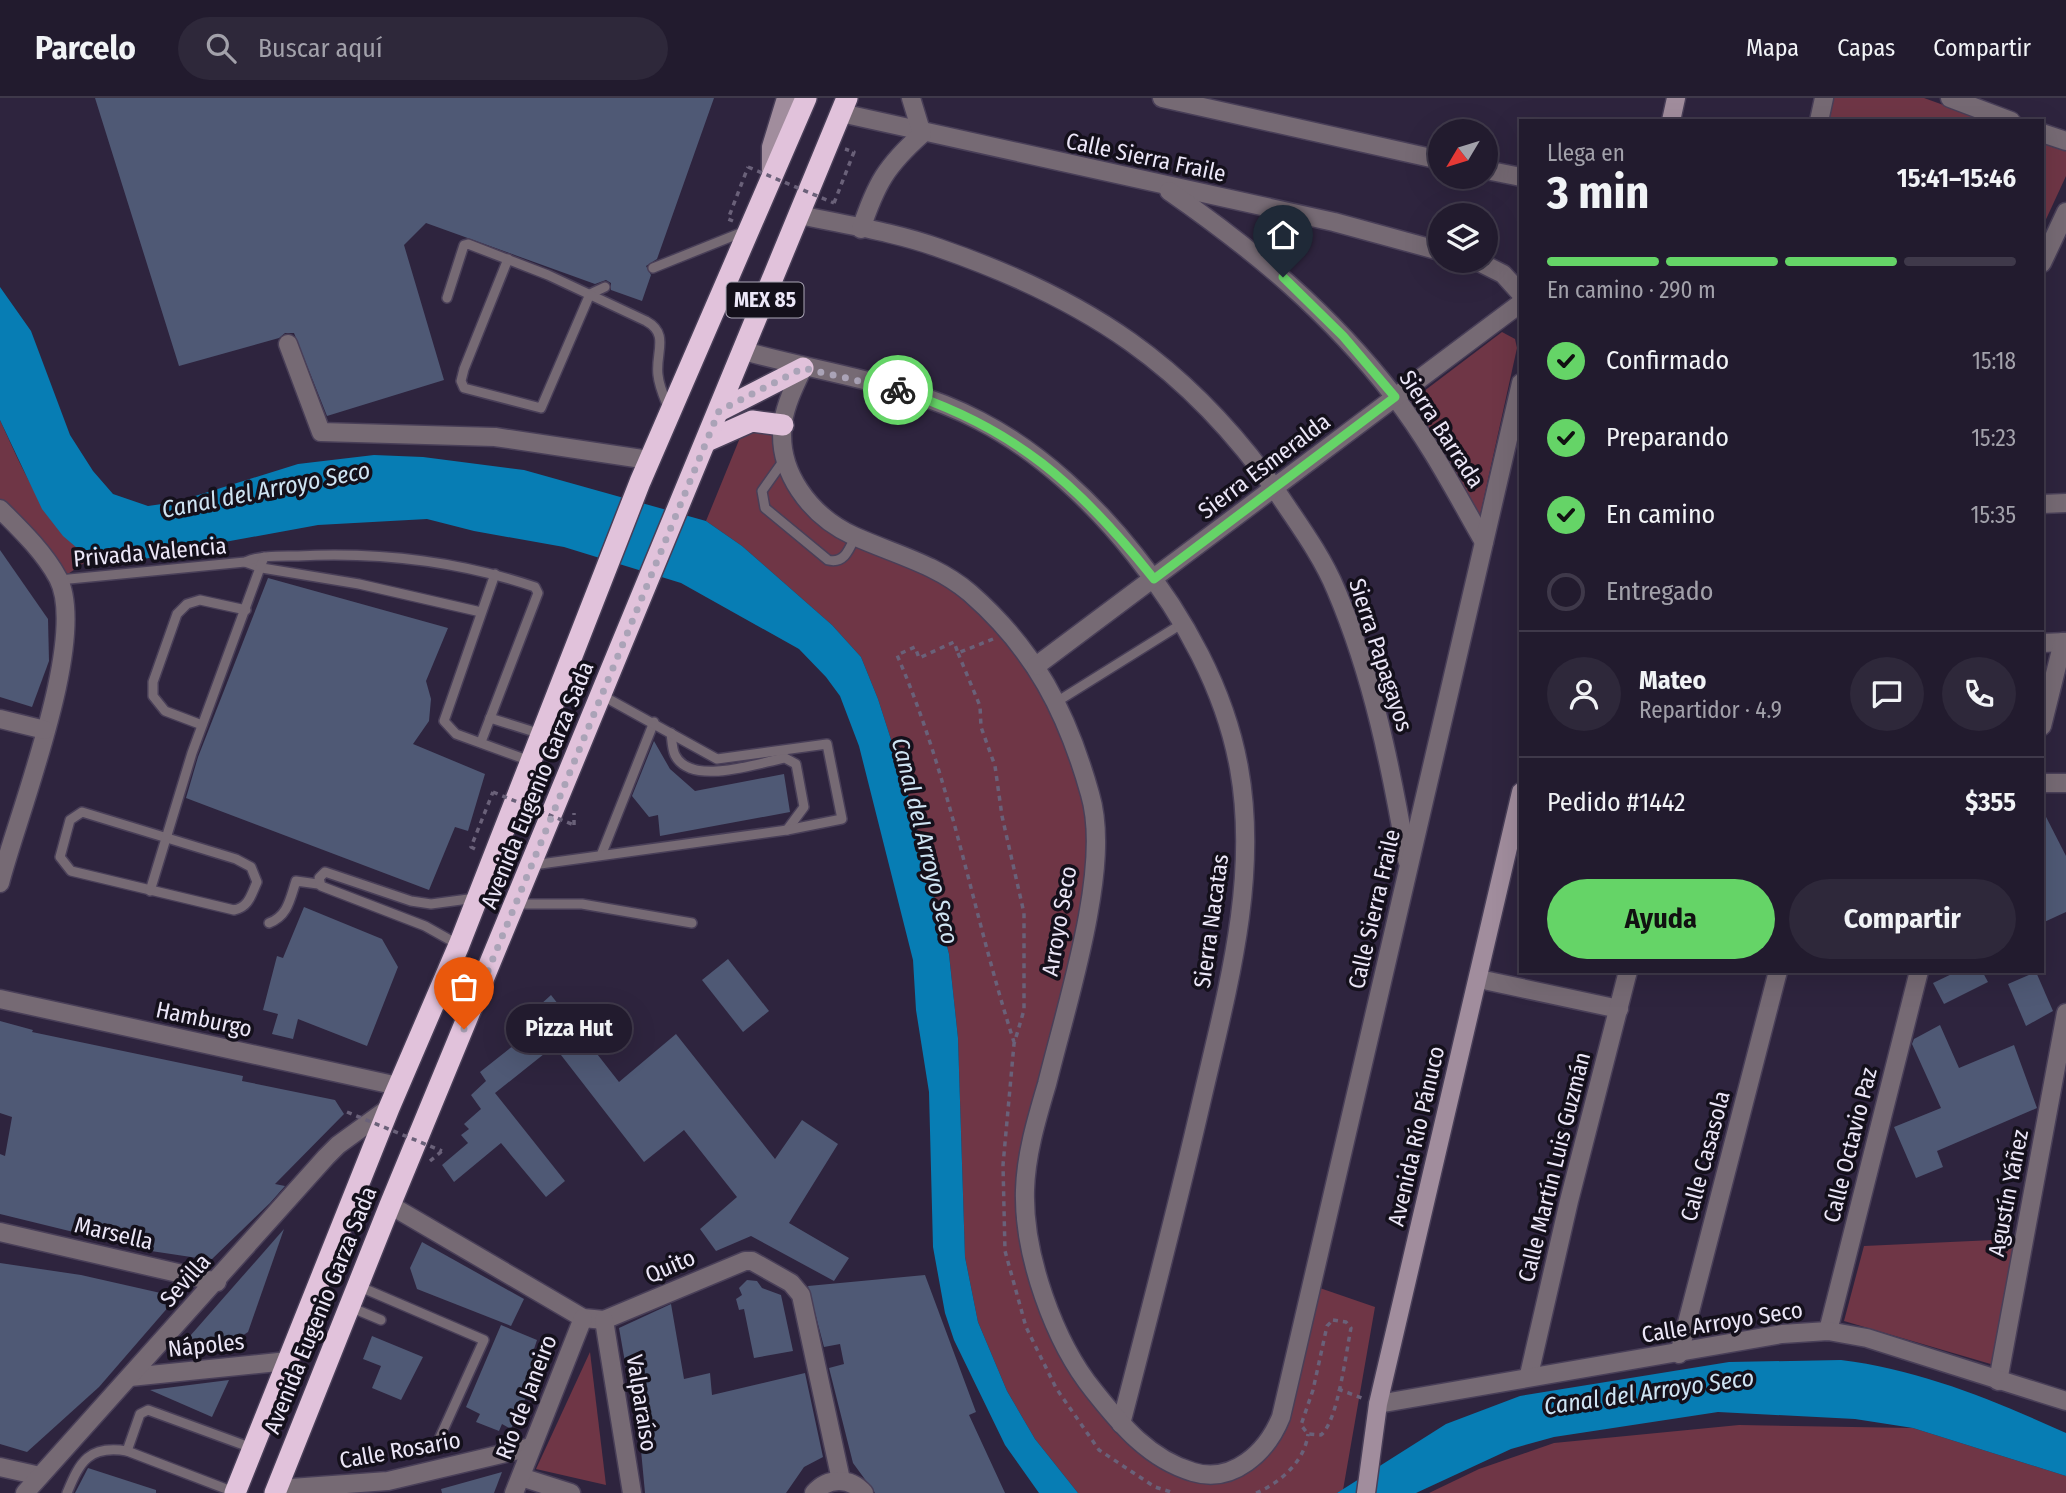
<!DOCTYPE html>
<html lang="es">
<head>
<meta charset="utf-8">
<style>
  :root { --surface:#221b2e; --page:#2e283a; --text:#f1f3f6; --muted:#a2a1aa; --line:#3f394a; --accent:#65d467 }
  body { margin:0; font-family:"Fira Sans Condensed",sans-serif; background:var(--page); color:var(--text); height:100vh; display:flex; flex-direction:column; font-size:26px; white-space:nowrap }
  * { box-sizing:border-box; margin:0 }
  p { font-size:23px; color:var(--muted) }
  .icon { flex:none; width:38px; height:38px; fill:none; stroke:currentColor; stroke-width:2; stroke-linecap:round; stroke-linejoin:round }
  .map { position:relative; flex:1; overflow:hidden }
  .panel { position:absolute; left:1519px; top:21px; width:525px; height:854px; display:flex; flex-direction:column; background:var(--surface); border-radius:0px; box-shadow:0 7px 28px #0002,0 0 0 2px var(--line) }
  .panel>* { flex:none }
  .needle { width:46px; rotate:232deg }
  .buttons { position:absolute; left:1428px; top:21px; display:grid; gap:14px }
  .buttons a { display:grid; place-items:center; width:70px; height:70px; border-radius:50%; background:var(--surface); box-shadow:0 7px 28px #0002,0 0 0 2px var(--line); font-size:35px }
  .pin { position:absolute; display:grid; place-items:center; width:60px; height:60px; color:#fff; margin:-72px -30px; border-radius:50% 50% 50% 0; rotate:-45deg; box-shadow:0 0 7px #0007 }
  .pin .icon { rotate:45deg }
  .courier { position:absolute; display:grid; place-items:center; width:70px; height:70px; margin:-35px; border:5px solid #65d467; border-radius:50%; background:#fff; color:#222; box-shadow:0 2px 9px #0007 }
  .bubble { position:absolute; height:49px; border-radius:24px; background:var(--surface); box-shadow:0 7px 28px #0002,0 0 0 2px var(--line); font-size:23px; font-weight:700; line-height:49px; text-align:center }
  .summary em { font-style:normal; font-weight:700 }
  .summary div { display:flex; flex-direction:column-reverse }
  .summary { display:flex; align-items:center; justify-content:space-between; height:119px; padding:0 28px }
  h1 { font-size:46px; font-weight:700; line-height:52px }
  .bar { display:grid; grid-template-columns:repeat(4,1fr); gap:10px 7px; align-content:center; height:84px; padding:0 28px }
  .bar i { height:9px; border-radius:5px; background:var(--line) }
  .bar .active { background:var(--accent) }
  .bar p { grid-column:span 4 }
  .line { display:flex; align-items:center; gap:18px; padding:0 28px; border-top:2px solid var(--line) }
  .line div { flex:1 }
  .round { display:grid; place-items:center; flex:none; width:74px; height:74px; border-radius:37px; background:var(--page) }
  ol { padding:0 28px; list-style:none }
  li { display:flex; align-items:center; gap:21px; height:77px }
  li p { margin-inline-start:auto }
  li .icon { padding:7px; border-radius:50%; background:var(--accent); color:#111; stroke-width:4 }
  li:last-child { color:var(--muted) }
  li i { width:38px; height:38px; border:4px solid var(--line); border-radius:50% }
  .action { display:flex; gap:14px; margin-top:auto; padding:14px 28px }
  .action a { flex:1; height:80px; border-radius:42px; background:var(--accent); color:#111; font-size:28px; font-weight:700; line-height:80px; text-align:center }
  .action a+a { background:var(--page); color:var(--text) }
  header { display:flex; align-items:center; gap:42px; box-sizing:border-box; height:98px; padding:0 35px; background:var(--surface); border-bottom:2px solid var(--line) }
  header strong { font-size:33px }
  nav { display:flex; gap:38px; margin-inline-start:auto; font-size:24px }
  .search { width:490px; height:63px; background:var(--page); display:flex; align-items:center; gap:18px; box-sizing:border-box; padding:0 24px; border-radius:38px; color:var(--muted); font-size:26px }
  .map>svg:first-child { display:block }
</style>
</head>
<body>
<header>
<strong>Parcelo</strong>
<div class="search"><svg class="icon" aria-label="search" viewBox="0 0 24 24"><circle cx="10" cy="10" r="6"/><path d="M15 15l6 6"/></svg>Buscar aquí</div>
<nav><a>Mapa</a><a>Capas</a><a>Compartir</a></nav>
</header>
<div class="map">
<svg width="2066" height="1395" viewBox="0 0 2066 1395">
  <rect width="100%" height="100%" fill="#2e243e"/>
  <!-- green -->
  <g fill="#6f3646">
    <polygon points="1828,0 1924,0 1988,23 1823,23"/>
    <polygon points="2042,42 2066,50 2066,78 2042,130"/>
    <polygon points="1502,234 1515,241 1517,250 1479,422 1407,306"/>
    <path d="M0,322C25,377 43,420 90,461L59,482L0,411Z"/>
    <polygon points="771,323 784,362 818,414 942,476 1015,543 1076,652 1096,758 1025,1092 1059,1235 1138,1343 1208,1377 1268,1345 1314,1188 1375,1209 1343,1392 1337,1395 1078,1395 1035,1341 1007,1293 978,1224 965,1159 958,940 949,856 905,685 878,601 861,559 832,527 742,448 706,423 746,325"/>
    <polygon points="2015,1141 1994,1267 1844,1223 1864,1148"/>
    <polygon points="590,1254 606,1387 536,1371"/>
    <polygon points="1739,1327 1913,1330 2066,1378 2066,1395 1429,1395 1479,1371 1554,1345"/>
  </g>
  <!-- water -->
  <g fill="#077db4">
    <polygon points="0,189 31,233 70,337 93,373 113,396 148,408 176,404 298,366 374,357 423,359 524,372 706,423 742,448 832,527 861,559 878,601 905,685 949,856 958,940 965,1159 978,1224 1007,1293 1035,1341 1078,1395 1039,1395 1005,1347 954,1242 945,1215 933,1149 929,994 916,912 913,862 859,648 840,598 826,579 799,551 681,485 564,449 474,433 427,421 318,427 208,447 117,467 90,461 63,438 42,411 0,322"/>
    <path d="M1841,1262C1921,1272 1993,1302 2066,1335V1378L1913,1330L1855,1321L1718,1314L1554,1339L1511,1351L1416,1395H1337L1446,1326L1520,1298L1729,1264Z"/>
  </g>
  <!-- building -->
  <g fill="#4f5975">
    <polygon points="95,0 714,0 657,161 646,168 651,177 642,203 611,192 611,185 606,182 595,186 426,125 404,147 444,282 327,318 294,235 285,235 279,240 179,268"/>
    <polygon points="0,452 48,521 49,563 32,609 0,599"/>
    <polygon points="268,480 448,530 426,583 431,601 429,623 413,646 485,676 468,733 455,729 429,792 186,700 198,659"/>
    <polygon points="654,643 670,671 695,693 784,676 790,714 660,738 658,717 649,719 632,698"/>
    <polygon points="2042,711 2066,758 2066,814 2042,825"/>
    <polygon points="304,809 382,841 398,869 367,948 298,921 293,941 272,936 278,916 263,912 277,858 283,860"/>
    <polygon points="728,861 769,913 743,934 702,882"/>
    <polygon points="1958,873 1982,873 1988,884 1944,906 1933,885"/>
    <polygon points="2036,874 2053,913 2026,928 2008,886"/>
    <polygon points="551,897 619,984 676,936 775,1061 802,1022 838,1046 789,1125 849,1160 834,1183 751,1138 716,1153 700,1131 737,1099 684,1032 644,1064 554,948 495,995 565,1083 546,1099 501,1045 454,1084 442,1067 468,1045 461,1037 469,1031 464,1026 481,1011 471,997 486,983 480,974 538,928 529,917"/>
    <polygon points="0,923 33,932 32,934 243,978 242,983 335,1002 344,1016 275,1086 285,1088 270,1105 211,1162 151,1153 0,1116 0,1056 5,1058 12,1019 0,1015"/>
    <polygon points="1940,927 1959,970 2014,947 2037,1010 1937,1053 1943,1069 1916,1080 1894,1029 1941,1010 1912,946 1914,941"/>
    <polygon points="284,1131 248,1234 233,1244 183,1246"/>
    <polygon points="422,1144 524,1201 511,1228 417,1191 410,1170"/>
    <polygon points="0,1165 81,1177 165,1196 170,1207 99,1289 27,1354 0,1346"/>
    <polygon points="925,1177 976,1314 969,1317 1005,1395 875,1395 853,1365 829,1270 844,1266 840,1246 824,1249 808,1188"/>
    <polygon points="747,1182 757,1183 762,1190 781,1197 793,1253 754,1260 744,1211 739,1212 736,1201 742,1197 739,1190"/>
    <polygon points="671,1206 684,1281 710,1275 712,1297 805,1275 823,1359 804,1369 786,1395 645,1395 638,1320 635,1321 619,1230"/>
    <polygon points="501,1227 537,1242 532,1257 544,1262 511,1331 502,1326 499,1333 476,1324 480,1316 466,1309"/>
    <polygon points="372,1238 423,1259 401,1302 372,1290 381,1268 363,1261"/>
    <polygon points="229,1282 212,1319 150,1292"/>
    <polygon points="88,1370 156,1392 156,1395 75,1395"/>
    <polygon points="502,1374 494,1395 442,1395 441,1391"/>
  </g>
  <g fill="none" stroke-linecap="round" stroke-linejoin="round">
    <!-- lane casing -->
    <g stroke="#493f58" stroke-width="12">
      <g id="lane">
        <polyline points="508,161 464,271 461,283 464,290 541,310 590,196 605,189"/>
        <polyline points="653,170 743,134"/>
        <path d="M447,200L464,147L468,146L548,177L646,223C670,236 655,255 658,277C659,288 664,299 668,309"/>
        <path d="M784,362L762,393L765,410L828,462C844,466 849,452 855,439"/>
        <polyline points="245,464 262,470 359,486 481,514"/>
        <polyline points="495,476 444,623 456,636 530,663"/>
        <path d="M59,482L245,464C261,457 280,458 298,458C379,454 458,463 535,489L538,495L481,644"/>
        <polyline points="1058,603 1183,525"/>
        <polyline points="490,620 541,636"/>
        <polyline points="202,627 165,613 153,598 153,584 177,516 187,506 200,502 246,512"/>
        <path d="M671,635C672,642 672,651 675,657C691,689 757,665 785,660L796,666L804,709L787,732"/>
        <path d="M82,714L236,761L251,769L257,784C251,797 249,809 234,812L71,773L60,759L70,722Z"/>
        <polyline points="602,755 654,624"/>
        <polyline points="533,767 787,732 842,721 827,646 717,661 603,598"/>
        <polyline points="150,793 192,655 264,459"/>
        <polyline points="516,806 582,806 692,825"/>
        <path d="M269,825C288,818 290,801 296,783L318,786"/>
        <polyline points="459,847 425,828 321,788 319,780 325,774 411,803 431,806 476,800"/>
        <polyline points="358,1188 484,1242 440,1339"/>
        <polyline points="350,1209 381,1222"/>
        <polyline points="127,1353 140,1316 148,1312 252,1350"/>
        <path d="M67,1395C80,1363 89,1347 127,1353L234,1394"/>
      </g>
    </g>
    <!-- street casing -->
    <g stroke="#493f58" stroke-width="21">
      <g id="street">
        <polyline points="1162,0 1440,62"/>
        <polyline points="1950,0 2011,23"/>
        <polyline points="841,15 1334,124 1440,153"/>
        <polyline points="1819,23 1824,0"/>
        <polyline points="2042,35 2066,43"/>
        <polyline points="1486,72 1521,79"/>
        <path d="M1169,93C1254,152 1331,216 1394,298C1429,343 1456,395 1484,444"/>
        <path d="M800,117C846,127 895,134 939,150C1087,201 1188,267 1279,397C1299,427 1322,458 1336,492C1373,579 1391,670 1407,762"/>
        <path d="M861,131C876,86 886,68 922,36L911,0"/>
        <polyline points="1477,163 1503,176 1521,196"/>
        <polyline points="2042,165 2066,114"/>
        <polyline points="288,246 321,334 495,339 649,362"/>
        <path d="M744,253C822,275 908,285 980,323C1040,354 1094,405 1135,457C1184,518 1225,592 1239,670C1259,781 1227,893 1202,1001C1177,1110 1149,1218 1121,1326"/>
        <path d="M803,270C795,287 786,305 783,324C776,373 810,418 854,438C894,456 936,466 970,495C1035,552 1067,614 1090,696C1101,733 1095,780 1088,818C1078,874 1061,930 1047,986C1037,1020 1026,1056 1025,1092C1023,1156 1054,1244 1094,1293C1121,1327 1149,1361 1193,1374C1233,1386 1267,1354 1281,1319L1521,285"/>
        <polyline points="2042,406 2066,405"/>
        <path d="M0,411C20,431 44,454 58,480C89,540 17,718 0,785"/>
        <polyline points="2042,545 2066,544"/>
        <polyline points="1036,568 1521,205"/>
        <polyline points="0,621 45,632"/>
        <polyline points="2042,628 2063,544"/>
        <polyline points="2042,685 2066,685"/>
        <polyline points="1479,881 1619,911"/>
        <polyline points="0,901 398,988"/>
        <polyline points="390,1107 583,1220 604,1222 745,1163 752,1163 791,1185 801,1197 841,1382"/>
        <polyline points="0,1134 217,1184"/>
        <polyline points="604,1222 632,1395"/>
        <polyline points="1828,1233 1919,873"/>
        <polyline points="1679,1256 1778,873"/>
        <polyline points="1529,1277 1569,1103 1628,873"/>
        <polyline points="130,1279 288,1263"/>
        <polyline points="1998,1283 2066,915"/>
        <polyline points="1378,1306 1782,1236 1828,1233 1867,1240 2066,1303"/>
        <polyline points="0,1369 40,1378"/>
        <polyline points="521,1379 571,1395"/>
        <polyline points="277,1391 388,1383 531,1349"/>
        <polyline points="25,1395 326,1059 338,1047 389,1010"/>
        <polyline points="514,1395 583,1220"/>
        <path d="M814,1395C828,1379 850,1379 864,1395"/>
      </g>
    </g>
    <!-- secondary casing -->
    <g stroke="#493f58" stroke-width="21">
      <g id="secondary">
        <polyline points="1671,23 1676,0"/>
        <polyline points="771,78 771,49 786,0"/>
        <polyline points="1366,1395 1378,1306 1521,694"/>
      </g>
    </g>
    <!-- highway casing -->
    <g stroke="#493f58" stroke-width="24">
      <g id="highway">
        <polyline points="719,313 803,270"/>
        <polyline points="707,343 752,323 783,327"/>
        <polyline points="235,1395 389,1010 459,847 640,384 806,0"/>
        <polyline points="275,1395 390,1107 847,0"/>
      </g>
    </g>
    <!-- path -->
    <g stroke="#6a6179" stroke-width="3.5" stroke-dasharray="5 5" stroke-linecap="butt">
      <polyline points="834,105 854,54 845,51"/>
      <polyline points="733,123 728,121 748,69"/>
      <path d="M993,541L958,555L954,544L919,560L915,549L897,557C952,683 972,814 1014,944"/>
      <polyline points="958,555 980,608 981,629 995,668 1002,718 1024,815 1024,912 1014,946 1003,1067 1005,1153 1026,1229 1056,1290 1099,1352 1155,1389 1174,1395"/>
      <polyline points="574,727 574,715"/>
      <polyline points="475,751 471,749 493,694"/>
      <polyline points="430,1063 442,1053"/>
      <path d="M1333,1222L1346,1224L1351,1230C1346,1254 1338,1323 1321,1337L1308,1336L1301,1327L1313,1292L1327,1228Z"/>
      <polyline points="1338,1291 1362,1300"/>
      <path d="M1256,1395C1280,1385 1305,1363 1308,1336"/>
    </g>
    <!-- lane -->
    <use href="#lane" stroke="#766a74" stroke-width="9"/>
    <!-- street -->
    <use href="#street" stroke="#766a74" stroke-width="18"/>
    <!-- secondary -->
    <use href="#secondary" stroke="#a18d9d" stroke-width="18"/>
    <!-- highway -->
    <use href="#highway" stroke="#e1c2db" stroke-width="21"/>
    <!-- path-bridge -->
    <g stroke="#6a6179" stroke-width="3.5" stroke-dasharray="5 5" stroke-linecap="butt">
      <polyline points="748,69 834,105"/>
      <polyline points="493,694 574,727"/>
      <polyline points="347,1014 442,1053"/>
    </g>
  </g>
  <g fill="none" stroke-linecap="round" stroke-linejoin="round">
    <!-- done -->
    <polyline stroke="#aaa3b7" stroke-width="7" stroke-dasharray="0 12.6" points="464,931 719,313 803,270 898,292"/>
    <!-- route -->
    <path stroke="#65d467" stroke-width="9" d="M898,292C1014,328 1080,388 1154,481L1395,299L1343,238L1283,179"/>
  </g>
  <g text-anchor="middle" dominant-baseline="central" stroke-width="7" stroke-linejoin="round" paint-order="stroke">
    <!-- shield labels -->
    <rect fill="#14101b" stroke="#aba6b6" stroke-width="2" x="726.5" y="184.5" width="77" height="35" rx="5"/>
    <g font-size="21" font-weight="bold" fill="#ece7f8">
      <text x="765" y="202">MEX 85</text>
    </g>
    <!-- street labels -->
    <g font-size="23" fill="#ece7f8" stroke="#14101b">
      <text transform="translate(1146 59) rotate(12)">Calle Sierra Fraile</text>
      <text transform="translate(1442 331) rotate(57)">Sierra Barrada</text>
      <text transform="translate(1264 368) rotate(-37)">Sierra Esmeralda</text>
      <text transform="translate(150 454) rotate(-5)">Privada Valencia</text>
      <text transform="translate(1381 557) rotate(72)">Sierra Papagayos</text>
      <text transform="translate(537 687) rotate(-68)">Avenida Eugenio Garza Sada</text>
      <text transform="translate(1374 811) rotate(-77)">Calle Sierra Fraile</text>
      <text transform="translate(1059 823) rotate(-80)">Arroyo Seco</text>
      <text transform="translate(1211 823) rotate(-82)">Sierra Nacatas</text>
      <text transform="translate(204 921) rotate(12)">Hamburgo</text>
      <text transform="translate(1416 1038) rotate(-77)">Avenida Río Pánuco</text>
      <text transform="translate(1850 1047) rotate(-76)">Calle Octavio Paz</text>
      <text transform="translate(1705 1058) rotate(-75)">Calle Casasola</text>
      <text transform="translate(1554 1069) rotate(-76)">Calle Martín Luis Guzmán</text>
      <text transform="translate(2008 1095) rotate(-79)">Agustín Yáñez</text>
      <text transform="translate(114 1135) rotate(13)">Marsella</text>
      <text transform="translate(670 1168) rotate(-23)">Quito</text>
      <text transform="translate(185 1182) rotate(-48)">Sevilla</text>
      <text transform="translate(320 1212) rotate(-68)">Avenida Eugenio Garza Sada</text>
      <text transform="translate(1722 1224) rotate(-9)">Calle Arroyo Seco</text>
      <text transform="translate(206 1247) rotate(-6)">Nápoles</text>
      <text transform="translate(526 1299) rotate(-69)">Río de Janeiro</text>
      <text transform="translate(642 1305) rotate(81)">Valparaíso</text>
      <text transform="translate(400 1352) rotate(-10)">Calle Rosario</text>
    </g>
    <!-- water labels -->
    <g font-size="24" font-style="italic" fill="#cfe4f3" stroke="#14101b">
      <text transform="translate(266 392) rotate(-11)">Canal del Arroyo Seco</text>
      <text transform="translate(925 743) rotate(76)">Canal del Arroyo Seco</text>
      <text transform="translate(1649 1294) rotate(-8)">Canal del Arroyo Seco</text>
    </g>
  </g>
</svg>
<div class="buttons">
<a><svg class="needle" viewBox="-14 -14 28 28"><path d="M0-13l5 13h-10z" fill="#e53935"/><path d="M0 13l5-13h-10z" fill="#a2a1aa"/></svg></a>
<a><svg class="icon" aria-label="layers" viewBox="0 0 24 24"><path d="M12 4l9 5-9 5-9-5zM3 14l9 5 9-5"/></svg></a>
</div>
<div class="pin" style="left:464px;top:931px;background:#ea580c"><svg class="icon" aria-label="bag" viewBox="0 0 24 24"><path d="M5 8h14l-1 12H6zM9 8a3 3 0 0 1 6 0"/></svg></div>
<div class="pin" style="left:1283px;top:179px;background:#1f2937"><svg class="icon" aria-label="home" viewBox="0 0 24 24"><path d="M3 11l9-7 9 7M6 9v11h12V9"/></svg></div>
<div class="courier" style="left:898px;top:292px"><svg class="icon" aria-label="bike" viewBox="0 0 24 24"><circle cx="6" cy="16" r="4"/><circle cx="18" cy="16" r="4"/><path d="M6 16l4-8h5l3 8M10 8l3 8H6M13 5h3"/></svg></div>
<div class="bubble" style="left:506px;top:906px;width:126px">Pizza Hut</div>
<section class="panel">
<div class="summary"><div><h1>3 min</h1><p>Llega en</p></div><em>15:41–15:46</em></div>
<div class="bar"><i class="active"></i><i class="active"></i><i class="active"></i><i></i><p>En camino · 290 m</p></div>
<ol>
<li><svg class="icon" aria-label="check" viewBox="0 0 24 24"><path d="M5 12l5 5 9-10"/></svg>Confirmado<p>15:18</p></li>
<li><svg class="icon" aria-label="check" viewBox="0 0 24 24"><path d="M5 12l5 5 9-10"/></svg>Preparando<p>15:23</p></li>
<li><svg class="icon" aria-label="check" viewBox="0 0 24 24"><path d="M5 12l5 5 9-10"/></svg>En camino<p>15:35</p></li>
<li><i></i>Entregado</li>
</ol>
<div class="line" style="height:126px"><a class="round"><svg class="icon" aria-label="person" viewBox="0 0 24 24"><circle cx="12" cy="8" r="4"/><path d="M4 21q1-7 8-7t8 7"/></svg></a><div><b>Mateo</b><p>Repartidor · 4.9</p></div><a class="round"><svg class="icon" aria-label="chat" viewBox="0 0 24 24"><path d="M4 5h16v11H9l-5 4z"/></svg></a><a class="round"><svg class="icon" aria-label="phone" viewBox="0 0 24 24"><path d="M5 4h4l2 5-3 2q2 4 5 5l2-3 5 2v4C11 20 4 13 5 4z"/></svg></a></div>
<div class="line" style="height:91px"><div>Pedido #1442</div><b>$355</b></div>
<div class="action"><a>Ayuda</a><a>Compartir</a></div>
</section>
</div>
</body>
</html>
